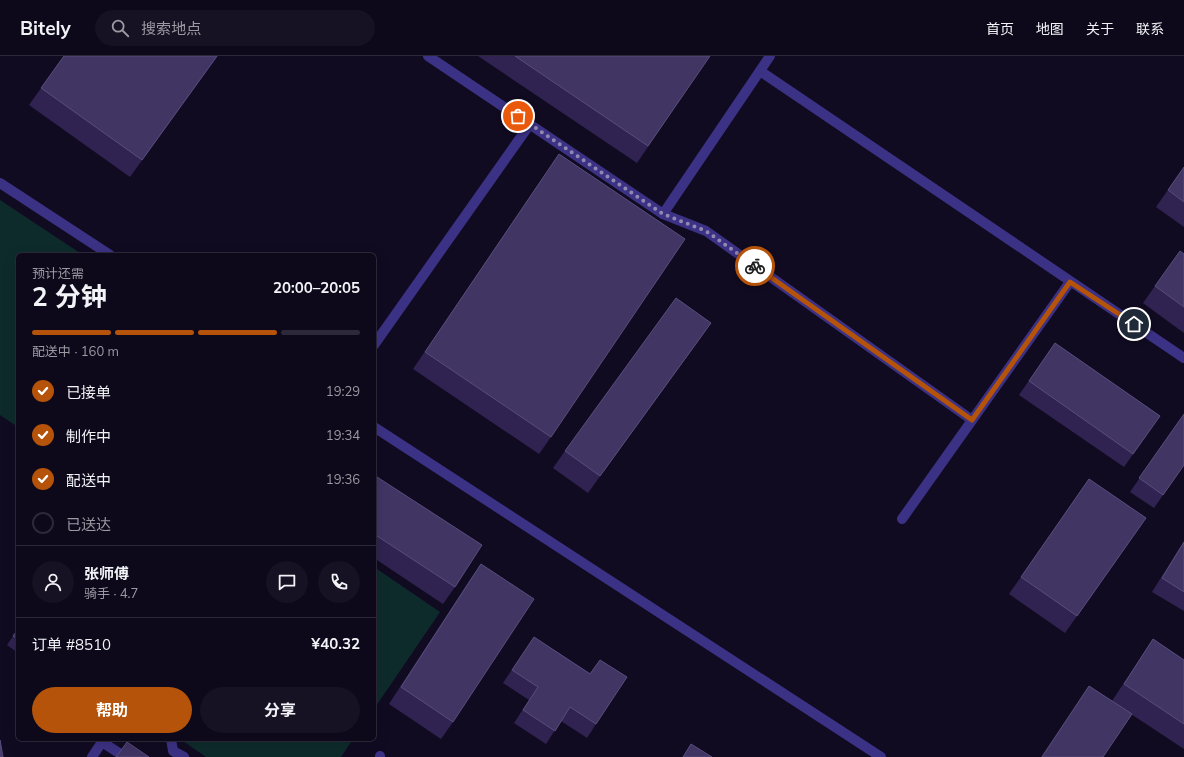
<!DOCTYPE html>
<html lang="zh">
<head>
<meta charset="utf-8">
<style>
  :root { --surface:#0d081a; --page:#161123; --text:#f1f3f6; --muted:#9a9aa2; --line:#2d2939; --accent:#b45309 }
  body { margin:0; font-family:Mulish,"Noto Sans SC",sans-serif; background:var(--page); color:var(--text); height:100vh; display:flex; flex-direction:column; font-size:15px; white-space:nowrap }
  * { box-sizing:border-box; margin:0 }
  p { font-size:13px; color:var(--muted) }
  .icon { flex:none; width:22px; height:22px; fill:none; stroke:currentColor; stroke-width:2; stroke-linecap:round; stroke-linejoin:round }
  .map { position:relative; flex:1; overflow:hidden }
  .details { position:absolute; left:16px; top:197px; width:360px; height:488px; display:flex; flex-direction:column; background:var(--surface); border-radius:6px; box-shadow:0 4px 16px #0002,0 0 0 1px var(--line) }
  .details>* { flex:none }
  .pin { position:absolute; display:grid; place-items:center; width:34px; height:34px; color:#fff; margin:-17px; border:2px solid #fff; border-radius:50%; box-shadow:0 1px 4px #0007 }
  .courier { position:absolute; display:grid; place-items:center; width:40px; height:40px; margin:-20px; border:3px solid #b45309; border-radius:50%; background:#fff; color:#222; box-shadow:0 1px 5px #0007 }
  .headline em { font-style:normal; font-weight:700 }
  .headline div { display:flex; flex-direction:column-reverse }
  .headline { display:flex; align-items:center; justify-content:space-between; height:68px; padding:0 16px }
  h1 { font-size:26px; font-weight:700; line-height:30px }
  .bar { display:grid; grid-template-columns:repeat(4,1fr); gap:6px 4px; align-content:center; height:48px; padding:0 16px }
  .bar i { height:5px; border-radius:3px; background:var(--line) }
  .bar .on { background:var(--accent) }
  .bar p { grid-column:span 4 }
  .line { display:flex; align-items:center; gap:10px; padding:0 16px; border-top:1px solid var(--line) }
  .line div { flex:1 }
  .round { display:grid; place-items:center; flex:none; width:42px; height:42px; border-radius:21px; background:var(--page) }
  ol { padding:0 16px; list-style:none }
  li { display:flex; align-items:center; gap:12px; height:44px }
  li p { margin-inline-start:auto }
  li .icon { padding:4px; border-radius:50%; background:var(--accent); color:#fff; stroke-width:4 }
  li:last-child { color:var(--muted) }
  li i { width:22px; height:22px; border:2px solid var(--line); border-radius:50% }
  .primary-button { display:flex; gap:8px; margin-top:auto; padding:8px 16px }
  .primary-button a { flex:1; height:46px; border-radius:24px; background:var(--accent); color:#fff; font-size:16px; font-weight:700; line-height:46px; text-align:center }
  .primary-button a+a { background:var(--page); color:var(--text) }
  header { display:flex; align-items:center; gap:24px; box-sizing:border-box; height:56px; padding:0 20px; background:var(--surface); border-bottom:1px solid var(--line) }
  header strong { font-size:19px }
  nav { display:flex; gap:22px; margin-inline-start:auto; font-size:14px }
  .search { width:280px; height:36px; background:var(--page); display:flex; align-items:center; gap:10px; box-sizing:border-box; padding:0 14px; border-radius:22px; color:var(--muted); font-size:15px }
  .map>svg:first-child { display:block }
</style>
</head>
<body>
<header>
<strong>Bitely</strong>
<div class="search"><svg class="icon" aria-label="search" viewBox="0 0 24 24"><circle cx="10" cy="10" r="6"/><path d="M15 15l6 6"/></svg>搜索地点</div>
<nav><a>首页</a><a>地图</a><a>关于</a><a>联系</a></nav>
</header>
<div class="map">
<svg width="1184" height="701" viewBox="0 0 1184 701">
  <rect width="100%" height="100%" fill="#110b22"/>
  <!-- green -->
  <g fill="#0e2b2c">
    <polygon points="0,144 83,199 18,199 18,371 0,359"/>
    <polygon points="374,511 440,556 374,653"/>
    <polygon points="180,683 353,683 341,701 206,701"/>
  </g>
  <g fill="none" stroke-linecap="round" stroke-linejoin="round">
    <!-- minor -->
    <g stroke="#3c3285" stroke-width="10">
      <polyline points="428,0 663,158 770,0"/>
      <polyline points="760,15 1184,302"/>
      <polyline points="0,127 110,199"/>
      <polyline points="663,158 706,175 972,364"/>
      <polyline points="374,289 530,68"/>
      <polyline points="374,371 881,701"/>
      <polyline points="902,463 1070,226"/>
      <polyline points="171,683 173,695 184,701"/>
      <polyline points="102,686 125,701"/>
      <polyline points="92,701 104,683"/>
      <polyline points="380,701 380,700"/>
    </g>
  </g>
  <!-- wall -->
  <g fill="#302351">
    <polygon points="64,0 218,0 130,121 29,49"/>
    <polygon points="478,0 710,0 637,107"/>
    <polygon points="559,98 551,381 539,398 413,313"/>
    <polygon points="1184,111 1184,171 1156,151"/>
    <polygon points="1184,198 1184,277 1143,247 1155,230"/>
    <polygon points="699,284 588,437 553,412 565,395"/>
    <polygon points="1055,287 1160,360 1124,411 1019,339"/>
    <polygon points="1184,358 1184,409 1154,452 1130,436"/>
    <polygon points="374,419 455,531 443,548 374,502"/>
    <polygon points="1089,423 1146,462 1065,577 1009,538"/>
    <polygon points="1184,485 1184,555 1152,536"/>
    <polygon points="481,508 453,666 441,683 389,648 469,525"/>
    <polygon points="18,573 18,597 7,589"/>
    <polygon points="534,581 590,617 600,604 596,668 587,682 561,665 546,688 514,667 529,644 503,627"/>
    <polygon points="1153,583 1184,604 1184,693 1131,658 1103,701 1041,701 1089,630 1112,645"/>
  </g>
  <!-- shaded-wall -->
  <g fill="#1c1236">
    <polygon points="217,0 218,0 130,121 142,104"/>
    <polygon points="711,267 699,284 588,437 600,420"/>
  </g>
  <!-- building -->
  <g fill="#413564" stroke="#594d7c">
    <polygon points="64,0 217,0 142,104 41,32"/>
    <polygon points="515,0 710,0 648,90"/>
    <polygon points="559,98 685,183 551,381 425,296"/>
    <polygon points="1184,111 1184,146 1168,134"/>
    <polygon points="1180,195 1184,198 1184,251 1155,230"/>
    <polygon points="676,242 711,267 600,420 565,395"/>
    <polygon points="1055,287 1160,360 1133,398 1029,325"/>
    <polygon points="1184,358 1184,409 1163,439 1139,422"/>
    <polygon points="374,419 482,489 455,531 374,478"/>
    <polygon points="1089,423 1146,462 1077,560 1021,521"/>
    <polygon points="1184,486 1184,536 1162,522"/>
    <polygon points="481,508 534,543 453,666 401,631"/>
    <polygon points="18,573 18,583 13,580"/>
    <polygon points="534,581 590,618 600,604 627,621 596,668 570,651 555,675 523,654 538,631 512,614"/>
    <polygon points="1153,583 1184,604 1184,668 1124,628"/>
    <polygon points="1089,630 1132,658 1103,701 1042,701"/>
    <polygon points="0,684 3,701 0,701"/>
    <polygon points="127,686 149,701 116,701"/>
    <polygon points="691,688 712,701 683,701"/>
  </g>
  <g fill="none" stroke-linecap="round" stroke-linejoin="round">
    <!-- done -->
    <polyline stroke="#9188b2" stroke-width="4" stroke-dasharray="0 7.2" points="518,60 663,158 706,175 755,210"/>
    <!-- route -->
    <polyline stroke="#b45309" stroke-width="5" points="755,210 972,364 1070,226 1134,268"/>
  </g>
</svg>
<div class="pin" style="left:518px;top:60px;background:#ea580c"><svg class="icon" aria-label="bag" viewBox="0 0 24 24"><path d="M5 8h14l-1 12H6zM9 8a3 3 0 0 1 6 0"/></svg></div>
<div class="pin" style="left:1134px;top:268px;background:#1f2937"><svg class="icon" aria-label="home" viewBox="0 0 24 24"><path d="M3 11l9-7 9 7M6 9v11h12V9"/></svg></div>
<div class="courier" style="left:755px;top:210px"><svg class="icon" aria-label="bike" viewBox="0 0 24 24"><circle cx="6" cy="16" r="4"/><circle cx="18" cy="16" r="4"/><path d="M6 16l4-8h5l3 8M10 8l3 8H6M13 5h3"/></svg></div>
<section class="details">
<div class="headline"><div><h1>2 分钟</h1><p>预计还需</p></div><em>20:00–20:05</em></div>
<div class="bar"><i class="on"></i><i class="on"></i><i class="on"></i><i></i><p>配送中 · 160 m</p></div>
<ol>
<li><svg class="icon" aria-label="check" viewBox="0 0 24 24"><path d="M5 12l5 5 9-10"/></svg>已接单<p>19:29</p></li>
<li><svg class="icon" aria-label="check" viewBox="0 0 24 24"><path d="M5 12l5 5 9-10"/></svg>制作中<p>19:34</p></li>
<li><svg class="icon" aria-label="check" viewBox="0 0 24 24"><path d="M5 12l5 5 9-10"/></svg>配送中<p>19:36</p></li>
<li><i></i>已送达</li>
</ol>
<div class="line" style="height:72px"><a class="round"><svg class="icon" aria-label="person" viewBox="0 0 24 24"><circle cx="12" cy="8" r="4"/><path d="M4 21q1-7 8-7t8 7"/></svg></a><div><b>张师傅</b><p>骑手 · 4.7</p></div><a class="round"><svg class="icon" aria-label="chat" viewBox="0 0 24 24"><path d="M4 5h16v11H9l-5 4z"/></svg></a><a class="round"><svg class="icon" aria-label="phone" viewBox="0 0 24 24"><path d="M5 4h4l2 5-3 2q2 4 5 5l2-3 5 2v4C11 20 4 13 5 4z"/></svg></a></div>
<div class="line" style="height:52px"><div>订单 #8510</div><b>¥40.32</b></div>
<div class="primary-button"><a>帮助</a><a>分享</a></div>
</section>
</div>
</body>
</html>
